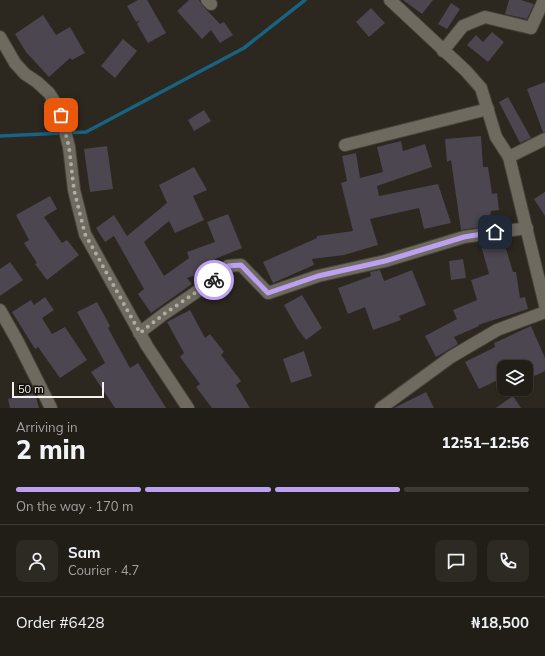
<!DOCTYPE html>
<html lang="en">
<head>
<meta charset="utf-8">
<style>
  :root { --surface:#211d17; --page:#2d2a24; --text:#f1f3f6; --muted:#a2a2a1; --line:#3e3b36; --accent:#bca0f2 }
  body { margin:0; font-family:Mulish,sans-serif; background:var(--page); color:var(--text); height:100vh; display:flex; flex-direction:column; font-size:15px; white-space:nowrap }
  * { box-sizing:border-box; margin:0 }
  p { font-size:13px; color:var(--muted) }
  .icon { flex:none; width:22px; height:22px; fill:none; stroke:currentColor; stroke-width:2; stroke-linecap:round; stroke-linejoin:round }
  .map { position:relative; height:408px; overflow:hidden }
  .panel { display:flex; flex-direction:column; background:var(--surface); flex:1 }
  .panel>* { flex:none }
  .controls { position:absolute; left:497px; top:360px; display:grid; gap:8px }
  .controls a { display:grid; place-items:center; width:36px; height:36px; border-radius:8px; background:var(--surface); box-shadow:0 1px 3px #0004,0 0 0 1px var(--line); font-size:20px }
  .scale { position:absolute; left:12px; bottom:10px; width:92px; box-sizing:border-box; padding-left:4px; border:2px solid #f5f2ed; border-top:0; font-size:11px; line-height:14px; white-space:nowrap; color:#f5f2ed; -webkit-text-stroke:3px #12100d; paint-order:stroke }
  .pin { position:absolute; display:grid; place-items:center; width:34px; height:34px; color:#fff; margin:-17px; border-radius:8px; box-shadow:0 2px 6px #0006 }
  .courier { position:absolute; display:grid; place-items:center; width:40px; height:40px; margin:-20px; border:3px solid #bca0f2; border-radius:50%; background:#fff; color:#222; box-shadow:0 1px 5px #0007 }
  .headline em { font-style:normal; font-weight:800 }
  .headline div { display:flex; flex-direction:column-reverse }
  .headline { display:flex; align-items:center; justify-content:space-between; height:68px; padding:0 16px }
  h1 { font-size:26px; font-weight:800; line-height:30px }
  .bar { display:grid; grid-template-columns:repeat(4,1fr); gap:6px 4px; align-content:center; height:48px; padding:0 16px }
  .bar i { height:5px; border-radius:3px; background:var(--line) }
  .bar .on { background:var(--accent) }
  .bar p { grid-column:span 4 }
  .line { display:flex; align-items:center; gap:10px; padding:0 16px; border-top:1px solid var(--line) }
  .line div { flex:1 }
  .round { display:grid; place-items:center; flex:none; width:42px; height:42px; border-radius:8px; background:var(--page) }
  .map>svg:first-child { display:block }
</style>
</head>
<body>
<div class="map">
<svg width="545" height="408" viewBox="0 0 545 408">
  <rect width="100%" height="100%" fill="#2c271f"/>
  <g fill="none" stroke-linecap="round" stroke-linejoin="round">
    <!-- stream -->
    <polyline stroke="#196382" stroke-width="3.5" points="0,136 86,132 244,48 305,0"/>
  </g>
  <!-- building -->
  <g fill="#4b464f">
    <polygon points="138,0 147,0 166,33 148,43 137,24 140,20 136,22 127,6"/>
    <polygon points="189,0 199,0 202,5 220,24 224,22 233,35 220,43 211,30 202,39 177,11"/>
    <polygon points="403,0 433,0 422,14"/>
    <polygon points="509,0 521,0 534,4 527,19 505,14"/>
    <polygon points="451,3 460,9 447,29 438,24"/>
    <polygon points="371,8 385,23 369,37 356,22"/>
    <polygon points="43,15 56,35 70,27 85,53 72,60 70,58 49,77 26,52 15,34"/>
    <polygon points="492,32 504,42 488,62 467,45 476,35 483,42"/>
    <polygon points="123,39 137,51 115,78 101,66"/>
    <polygon points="545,82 545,132 543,132 527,89"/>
    <polygon points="508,97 531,138 520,143 499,102"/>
    <polygon points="204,110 211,121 194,131 188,120"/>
    <polygon points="481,136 483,167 488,167 492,194 497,193 499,210 491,211 488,226 461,230 451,160 447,162 445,139"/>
    <polygon points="401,141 403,151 425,144 432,167 377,186 379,196 438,184 451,223 424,229 419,208 370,219 378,245 344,255 312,259 314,265 273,283 263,262 317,238 317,236 353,231 341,183 347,181 342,156 356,153 360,178 383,172 377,147"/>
    <polygon points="107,146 113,189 90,192 84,149"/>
    <polygon points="194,167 207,190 193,196 204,220 175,233 169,221 144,242 164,276 189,258 187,252 215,242 207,222 228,214 242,248 215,259 218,267 216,268 187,278 192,284 151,313 138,294 144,289 114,236 105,242 96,228 114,215 127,236 167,203 159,185"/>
    <polygon points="545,192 545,216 534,199"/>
    <polygon points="50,196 57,209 44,217 62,243 67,240 79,255 47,280 35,264 37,263 24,243 29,240 16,215"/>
    <polygon points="503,239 513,272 516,272 520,298 525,297 528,309 478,325 479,326 454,337 458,344 436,357 425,336 457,319 453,310 477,300 471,280 489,274 480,242"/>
    <polygon points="463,259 466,278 451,280 449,261"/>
    <polygon points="10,262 23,280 0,296 0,269"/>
    <polygon points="380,270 384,281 412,270 426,305 399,316 401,320 373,330 365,307 348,314 338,288 371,276 370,272"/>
    <polygon points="302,295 322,328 306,340 297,328 284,305"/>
    <polygon points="45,297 54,310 42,318 52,334 65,327 87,360 60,378 38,347 35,349 12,312 31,300 34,305"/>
    <polygon points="97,302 110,326 108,328 130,368 138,363 166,408 115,408 91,372 105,363 77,312"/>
    <polygon points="190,310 205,338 210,334 224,352 221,355 241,381 236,385 250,408 212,408 196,387 200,384 180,357 184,353 167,322"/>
    <polygon points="531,326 545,358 545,371 526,380 526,367 504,367 504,377 479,389 465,362 495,347 494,343"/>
    <polygon points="304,351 312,376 291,383 283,359"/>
    <polygon points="426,392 434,408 394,408"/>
    <polygon points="35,393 39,408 10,408 8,399"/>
    <polygon points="513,396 521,408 496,408"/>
  </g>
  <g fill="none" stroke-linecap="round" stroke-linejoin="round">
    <!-- street casing -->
    <g stroke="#46423b" stroke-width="14">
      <g id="street">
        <polyline points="207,0 211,4"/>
        <polyline points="390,0 466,71 481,88 496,137 509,157 545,305"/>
        <polyline points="0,37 15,63 25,74 37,82 49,93 56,104 61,115 69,147 74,190 85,234 147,346 188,408"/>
        <polyline points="443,51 463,26 485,17 531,28 544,0"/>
        <polyline points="345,145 488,109"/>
        <polyline points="509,157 545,139"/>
        <polyline points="0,310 18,342 51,408"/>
        <polyline points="139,333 164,314 217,278 222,273 228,266 241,265 268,293 318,276 385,261 464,237 527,228"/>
        <polyline points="381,408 451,357 497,330 545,312"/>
      </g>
    </g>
    <!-- street -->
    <use href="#street" stroke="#6f6a60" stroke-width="12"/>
  </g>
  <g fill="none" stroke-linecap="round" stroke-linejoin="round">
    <!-- done -->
    <polyline stroke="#afaba5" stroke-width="4" stroke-dasharray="0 7.2" points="61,115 69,147 74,190 85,234 140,333 164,314 214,280"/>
    <!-- route -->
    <polyline stroke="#bca0f2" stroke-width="5" points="214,280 222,273 228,266 241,265 268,293 318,276 385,261 464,237 495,232"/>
  </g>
</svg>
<div class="controls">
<a><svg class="icon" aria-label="layers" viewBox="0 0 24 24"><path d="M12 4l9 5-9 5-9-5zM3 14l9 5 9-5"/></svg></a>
</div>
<div class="scale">50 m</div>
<div class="pin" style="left:61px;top:115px;background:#ea580c"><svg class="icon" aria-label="bag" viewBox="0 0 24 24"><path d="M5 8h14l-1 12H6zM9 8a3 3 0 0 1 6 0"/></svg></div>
<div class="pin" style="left:495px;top:232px;background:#1f2937"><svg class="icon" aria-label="home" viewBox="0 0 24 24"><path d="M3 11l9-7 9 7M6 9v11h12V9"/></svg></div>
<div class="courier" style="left:214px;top:280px"><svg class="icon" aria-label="bike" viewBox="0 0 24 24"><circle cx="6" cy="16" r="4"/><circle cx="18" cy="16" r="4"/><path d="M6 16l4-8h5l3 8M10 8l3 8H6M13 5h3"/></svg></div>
</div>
<section class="panel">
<div class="headline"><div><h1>2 min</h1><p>Arriving in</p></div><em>12:51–12:56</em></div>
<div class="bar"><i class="on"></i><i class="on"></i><i class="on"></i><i></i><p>On the way · 170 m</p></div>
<div class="line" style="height:72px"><a class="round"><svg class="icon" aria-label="person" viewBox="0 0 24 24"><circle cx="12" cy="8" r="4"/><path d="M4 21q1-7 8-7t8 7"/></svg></a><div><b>Sam</b><p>Courier · 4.7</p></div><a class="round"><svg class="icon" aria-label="chat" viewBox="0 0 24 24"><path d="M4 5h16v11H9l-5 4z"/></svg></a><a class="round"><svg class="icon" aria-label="phone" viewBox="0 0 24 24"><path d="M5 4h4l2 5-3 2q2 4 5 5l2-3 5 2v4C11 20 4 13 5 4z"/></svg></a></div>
<div class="line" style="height:52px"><div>Order #6428</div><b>₦18,500</b></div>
</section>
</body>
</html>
